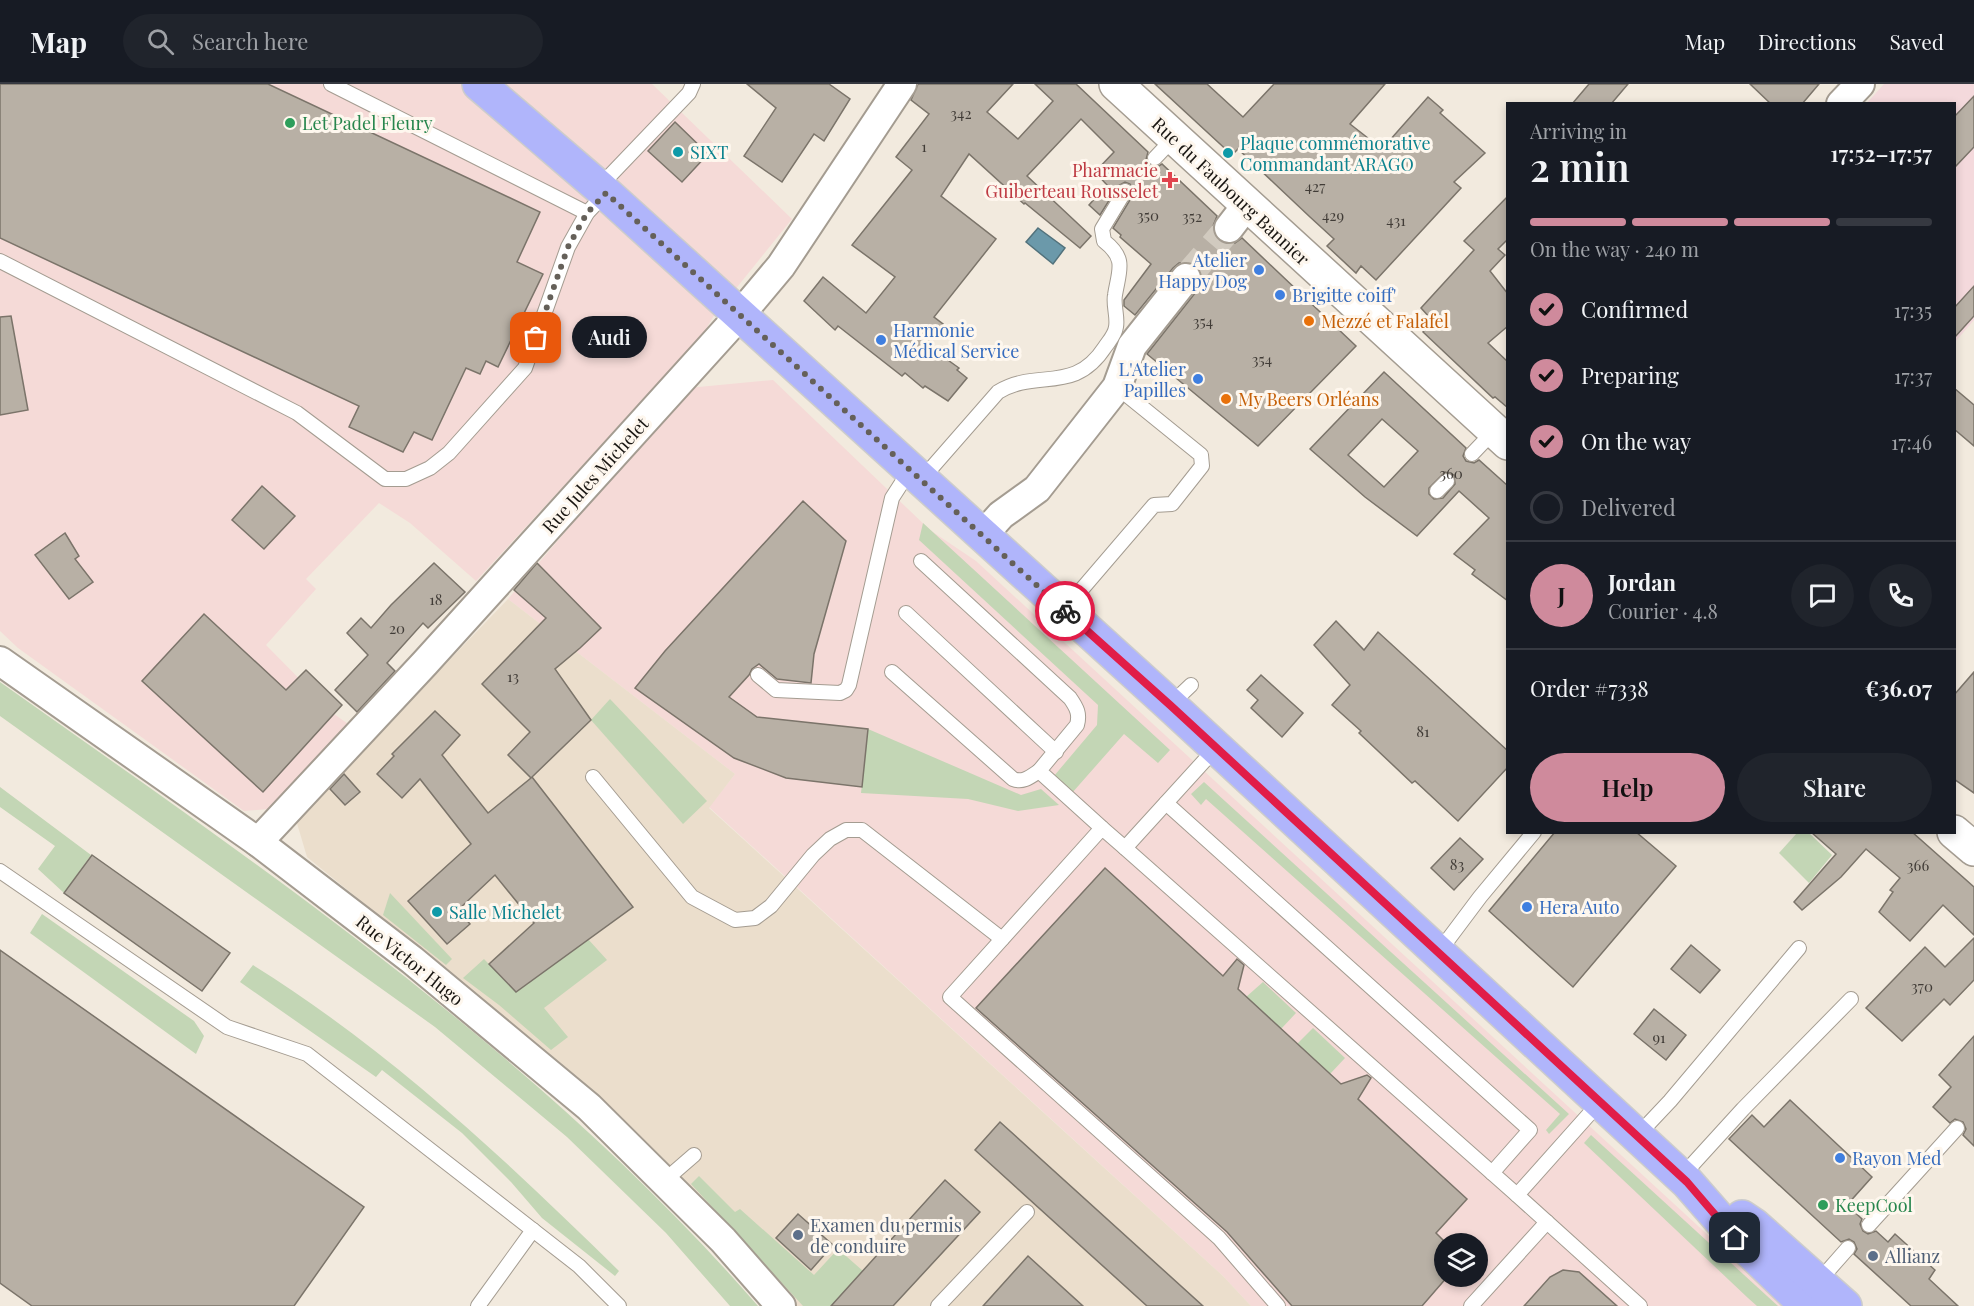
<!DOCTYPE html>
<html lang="en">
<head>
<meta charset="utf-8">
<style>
  :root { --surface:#171b24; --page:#20242c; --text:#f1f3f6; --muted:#9ea1a6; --line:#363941; --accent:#cf8a9c }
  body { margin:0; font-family:"Playfair Display",serif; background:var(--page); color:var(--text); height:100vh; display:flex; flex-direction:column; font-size:22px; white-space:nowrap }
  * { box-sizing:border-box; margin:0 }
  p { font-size:20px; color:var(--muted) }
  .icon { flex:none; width:33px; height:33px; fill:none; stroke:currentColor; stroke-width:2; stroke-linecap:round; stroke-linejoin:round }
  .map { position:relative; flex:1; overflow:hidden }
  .drawer { position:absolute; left:1506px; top:18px; width:450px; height:732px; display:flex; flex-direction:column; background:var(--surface); border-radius:0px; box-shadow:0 3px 9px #0003 }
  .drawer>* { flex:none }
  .controls { position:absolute; left:1434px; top:1149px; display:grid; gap:12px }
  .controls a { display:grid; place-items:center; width:54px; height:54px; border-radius:50%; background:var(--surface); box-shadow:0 3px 9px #0003; font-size:30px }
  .pin { position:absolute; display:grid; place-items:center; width:51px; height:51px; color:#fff; margin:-26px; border-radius:12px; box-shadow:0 3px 9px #0006 }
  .courier { position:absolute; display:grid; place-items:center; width:60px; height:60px; margin:-30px; border:4px solid #e11d48; border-radius:50%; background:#fff; color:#222; box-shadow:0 2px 8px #0007 }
  .bubble { position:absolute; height:42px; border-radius:21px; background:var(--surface); box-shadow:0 3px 9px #0003; font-size:20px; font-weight:600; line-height:42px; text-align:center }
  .head em { font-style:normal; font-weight:600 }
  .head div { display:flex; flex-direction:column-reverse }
  .head { display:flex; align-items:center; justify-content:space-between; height:102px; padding:0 24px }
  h1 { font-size:39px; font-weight:600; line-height:45px }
  .bar { display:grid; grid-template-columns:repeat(4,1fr); gap:9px 6px; align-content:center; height:72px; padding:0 24px }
  .bar i { height:8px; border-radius:4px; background:var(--line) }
  .bar .on { background:var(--accent) }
  .bar p { grid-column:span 4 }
  .line { display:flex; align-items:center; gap:15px; padding:0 24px; border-top:2px solid var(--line) }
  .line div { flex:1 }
  .round { display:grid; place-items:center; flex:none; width:63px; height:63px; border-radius:32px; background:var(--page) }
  ol { padding:0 24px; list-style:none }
  li { display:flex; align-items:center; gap:18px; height:66px }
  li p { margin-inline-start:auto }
  li .icon { padding:6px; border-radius:50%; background:var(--accent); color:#111; stroke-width:4 }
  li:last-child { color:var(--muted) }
  li i { width:33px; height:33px; border:3px solid var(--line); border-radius:50% }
  .cta { display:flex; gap:12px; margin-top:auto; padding:12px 24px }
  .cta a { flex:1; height:69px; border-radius:36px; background:var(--accent); color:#111; font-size:24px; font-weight:600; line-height:69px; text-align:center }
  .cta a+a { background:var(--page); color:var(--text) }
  header { display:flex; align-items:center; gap:36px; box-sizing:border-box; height:84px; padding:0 30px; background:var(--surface); border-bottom:2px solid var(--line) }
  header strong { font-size:28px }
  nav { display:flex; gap:33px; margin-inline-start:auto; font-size:21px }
  .search { width:420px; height:54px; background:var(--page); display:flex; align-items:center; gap:15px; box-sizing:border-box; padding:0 21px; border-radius:33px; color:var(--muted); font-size:22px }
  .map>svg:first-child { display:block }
</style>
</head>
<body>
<header>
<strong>Map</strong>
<div class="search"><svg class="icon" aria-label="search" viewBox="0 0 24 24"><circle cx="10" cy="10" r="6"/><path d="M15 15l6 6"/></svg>Search here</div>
<nav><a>Map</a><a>Directions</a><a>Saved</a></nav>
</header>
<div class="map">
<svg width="1974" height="1222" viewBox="0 0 1974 1222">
  <rect width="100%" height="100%" fill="#f2eade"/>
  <!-- commercial -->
  <g fill="#f5dad7" fill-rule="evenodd">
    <polygon points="0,0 652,0 792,135 713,233 702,252 476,497 410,439 379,419 306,495 316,505 266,561 334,630 351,642 279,724 244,727 18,564 0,547"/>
    <path d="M773,296L930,446L976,477L1785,1222H1251L1223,1192L709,723L735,690L508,515L688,304ZM1444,1160H1478V1192H1444Z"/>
  </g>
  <!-- built -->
  <polygon fill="#ebdecc" points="508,515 735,690 709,724 1223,1192 1251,1222 795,1222 581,996 307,773 296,736"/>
  <!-- education -->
  <polygon fill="#f4d9dc" points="1884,0 1974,0 1974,236 1955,258 1954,20 1866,20"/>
  <!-- green -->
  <g fill="#c3d6b5">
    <polygon points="923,439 1170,666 1158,679 1124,650 1072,709 1054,692 1097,641 1098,621 919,456"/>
    <path d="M0,598C267,787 542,973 758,1222H730L666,1149L567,1053L435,943L0,632Z"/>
    <polygon points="610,615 707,717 683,740 591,636"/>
    <polygon points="868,645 1021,711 1041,705 1059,721 1018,727 968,715 861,709"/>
    <polygon points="1204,698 1569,1030 1549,1050 1546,1046 1560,1030 1206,715 1201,721 1191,710"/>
    <polygon points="0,703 91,771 64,809 38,785 55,762 0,723"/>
    <polygon points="1808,748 1832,771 1809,799 1779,769 1797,749"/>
    <polygon points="390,809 452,875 446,881 383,831"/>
    <polygon points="42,830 194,937 204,952 196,970 30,849"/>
    <polygon points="588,855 607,876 544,924 568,953 551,966 499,921 463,894 484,875 516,908"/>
    <path d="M253,881C389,966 505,1075 619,1187L615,1192L542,1134L511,1098L462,1049L382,986L376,993L240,898Z"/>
    <polygon points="1263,898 1296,929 1281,945 1246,913"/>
    <polygon points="1313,944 1345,974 1330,990 1297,960"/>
    <polygon points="1591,1051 1778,1222 1757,1222 1748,1214 1584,1059"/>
    <polygon points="699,1092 735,1128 740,1125 814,1191 838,1165 863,1187 831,1222 803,1222 691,1100"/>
  </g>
  <!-- water -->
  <polygon fill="#6b99aa" stroke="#52727c" stroke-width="1.5" points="1038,144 1065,164 1053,180 1026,158"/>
  <!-- building -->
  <g fill="#b8b0a5" stroke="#7b746a" stroke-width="1.5" fill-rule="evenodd">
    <polygon points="0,0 268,0 540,128 517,178 543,190 498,283 486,277 480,290 466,284 432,356 414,348 403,368 349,343 359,322 0,154"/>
    <polygon points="747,0 829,0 850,15 824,57 814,50 782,98 744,72 776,24"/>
    <polygon points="918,0 1013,0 987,28 1018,55 1053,17 1035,0 1076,0 1148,68 1146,76 1149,81 1157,83 1162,80 1217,132 1213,142 1214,151 1218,157 1227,160 1235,159 1242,154 1356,262 1258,362 1147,270 1199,204 1202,197 1201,189 1197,182 1189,178 1179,179 1173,184 1135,231 1124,222 1124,216 1151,180 1120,153 1121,151 1113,144 1133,111 1134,107 1130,100 1125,98 1118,102 1100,131 1089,121 1107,101 1095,88 1114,68 1081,35 1027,92 1091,152 1080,164 1025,119 1024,120 969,70 941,112 996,155 934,233 943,240 927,261 959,284 957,286 967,294 948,317 925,302 923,304 905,289 902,292 838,242 835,246 804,217 823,193 866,229 895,193 852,161 912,86 896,73 929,30 911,16"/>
    <polygon points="1155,0 1207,0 1243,33 1274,0 1385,0 1350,40 1382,65 1428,13 1443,26 1440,29 1485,69 1454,98 1461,104 1376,196 1361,182 1356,189 1327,162 1334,155 1310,133 1238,65 1232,71"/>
    <polygon points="1589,0 1628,0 1611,20 1572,20"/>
    <polygon points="1750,0 1819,0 1802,20 1771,20"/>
    <polygon points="1974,12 1974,63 1954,84 1954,33"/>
    <polygon points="675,38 708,70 682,98 648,67"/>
    <polygon points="1508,112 1508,155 1498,165 1505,171 1490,187 1508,210 1508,242 1488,259 1508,278 1508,324 1495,313 1493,314 1423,248 1432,236 1421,224 1474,166 1464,157"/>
    <polygon points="1974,202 1974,232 1954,254 1954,224"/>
    <polygon points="11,232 28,326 0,331 0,233"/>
    <path d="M1384,288L1466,364L1463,372L1466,377L1474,379L1479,376L1508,402V517L1472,490L1475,486L1454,470L1489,434L1459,407L1417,452L1365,413L1310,365ZM1382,335L1418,367L1384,403L1348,371ZM1445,388L1454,391L1455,400L1443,414L1434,415L1429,410V404Z"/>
    <polygon points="1954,304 1974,321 1974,362 1954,345"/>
    <polygon points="262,402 295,432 264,465 232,436"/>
    <polygon points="803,417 846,457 814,570 811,599 777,595 759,580 752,585 749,591 729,613 757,633 868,645 862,703 786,694 734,674 635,604 665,567"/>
    <polygon points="65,449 79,472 75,475 93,498 69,515 35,471"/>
    <polygon points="434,479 465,508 428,544 423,539 387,579 395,587 357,628 335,606 368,571 347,549 361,534 371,544 391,521"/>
    <polygon points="537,479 601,544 580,564 555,585 591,636 532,693 633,823 516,908 489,880 534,839 495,791 458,826 470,840 447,860 408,817 471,760 420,695 402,714 377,690 394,672 392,670 435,627 460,651 442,671 488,729 531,694 508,671 530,648 482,600 546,534 514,506"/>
    <polygon points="204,530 286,606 306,586 342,621 263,708 142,597"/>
    <polygon points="1336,537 1364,566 1378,548 1508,667 1508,683 1458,737 1415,697 1412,699 1359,649 1361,647 1332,621 1350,601 1314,561"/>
    <polygon points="1974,588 1974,709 1954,695 1954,611"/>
    <polygon points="1261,591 1303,629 1282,653 1251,624 1258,616 1247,606"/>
    <polygon points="344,690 360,708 345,721 330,705"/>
    <polygon points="1555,748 1636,748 1676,782 1573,903 1489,827"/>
    <polygon points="1811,748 1912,748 1974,803 1974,851 1943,821 1910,857 1879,828 1893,808 1890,806 1900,794 1866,765 1841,793 1802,826 1794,818 1836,770"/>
    <polygon points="1460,754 1483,775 1454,806 1431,784"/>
    <polygon points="92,771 230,869 202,907 64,809"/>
    <polygon points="1105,784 1223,892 1237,875 1244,881 1238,905 1341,1000 1367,991 1371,994 1358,1015 1467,1115 1436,1149 1447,1160 1444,1160 1444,1192 1448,1192 1422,1222 1292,1222 1227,1148 976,924"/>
    <polygon points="1974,854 1974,896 1950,921 1944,915 1902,957 1866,924 1925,863 1945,883"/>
    <polygon points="1691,861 1720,886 1700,909 1671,885"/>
    <polygon points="0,866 364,1123 294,1222 32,1222 0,1199"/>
    <polygon points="1654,925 1686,951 1666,976 1634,950"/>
    <polygon points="1974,952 1974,1062 1963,1051 1966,1045 1963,1038 1955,1035 1950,1039 1933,1023 1951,1003 1939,991"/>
    <polygon points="1790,1016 1872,1093 1847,1121 1862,1135 1860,1140 1863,1147 1868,1150 1876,1147 1888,1158 1895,1150 1935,1186 1929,1195 1958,1222 1911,1222 1854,1170 1857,1165 1854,1158 1849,1155 1841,1158 1729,1055 1752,1031 1764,1043"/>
    <polygon points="1000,1038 1203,1222 1147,1222 975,1066"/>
    <polygon points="945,1096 980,1128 893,1222 831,1222"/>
    <polygon points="798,1130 833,1161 811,1186 776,1154"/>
    <polygon points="1028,1172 1083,1222 983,1222"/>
    <polygon points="1563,1186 1579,1188 1617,1222 1524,1222 1550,1193"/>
  </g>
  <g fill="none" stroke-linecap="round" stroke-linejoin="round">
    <!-- minor-tunnel -->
    <polyline stroke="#d1cabf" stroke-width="28" stroke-dasharray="28 14" stroke-linecap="butt" points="1186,194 1229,144"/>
    <!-- service casing -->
    <g stroke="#a49c91" stroke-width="16">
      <g id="service">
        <polyline points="331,0 587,129"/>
        <polyline points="1155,74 1174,54"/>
        <polyline points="599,103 689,9 693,0"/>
        <polyline points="0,177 297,329 385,395 406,395 430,384 449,369 525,284 568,163 587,129 606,109"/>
        <polyline points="1472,370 1494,347"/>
        <path d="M921,396L998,308C1037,284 1074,311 1105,263C1109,257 1115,251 1116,243C1118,233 1113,221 1115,211C1119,186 1127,175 1104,157L1102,145L1125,107"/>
        <polyline points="1437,407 1447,397"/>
        <path d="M921,477L1070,614C1077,624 1080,630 1077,641L1039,687L1102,744"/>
        <polyline points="1064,526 1154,421 1172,420 1202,382 1201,371 1117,303"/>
        <polyline points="906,529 1056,668"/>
        <path d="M892,588L1013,695C1023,699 1030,693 1039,687"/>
        <polyline points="758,591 776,606 840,609 846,606 849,601 892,414 910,386"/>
        <polyline points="1170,621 1191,601"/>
        <polyline points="1216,664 1125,764 1517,1111"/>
        <polyline points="593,693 692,813 735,836 755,834 771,822 813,771 830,755 846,746 862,746 1002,855"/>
        <polyline points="1166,719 1530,1046 1492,1089"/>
        <polyline points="1125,764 1102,744 950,913 1219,1154 1278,1222"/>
        <polyline points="0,787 227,943 307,970 579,1182 619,1222"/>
        <polyline points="1438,869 1480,813 1534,748"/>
        <polyline points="1600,1018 1517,1111 1640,1222"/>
        <polyline points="1637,1052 1670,1017 1799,864"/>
        <polyline points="1681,1093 1743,1025 1851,915"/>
        <polyline points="664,1097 694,1071"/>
        <polyline points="1869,1141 1957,1044"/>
        <polyline points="1818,1198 1848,1164"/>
        <polyline points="478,1222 533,1146"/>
        <polyline points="938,1222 1027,1128"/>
        <polyline points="1471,1222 1547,1138"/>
      </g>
    </g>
    <!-- minor casing -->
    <g stroke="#a49c91" stroke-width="32">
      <g id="minor">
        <polyline points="1841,20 1860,0"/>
        <polyline points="1229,144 1246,122"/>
        <polyline points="982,452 1001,431 1037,405 1117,303 1132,262 1186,194"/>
        <polyline points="0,577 258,758 412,876 589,1023 723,1156 781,1222"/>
        <polyline points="258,758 425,579 739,232 781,182 902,0"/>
      </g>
    </g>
    <!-- secondary casing -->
    <g stroke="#a49c91" stroke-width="36">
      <g id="secondary">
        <polyline points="1116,0 1508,359"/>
        <polyline points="1954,748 1974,765"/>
      </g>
    </g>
    <!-- primary casing -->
    <g stroke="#cccccb" stroke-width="36">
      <g id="primary">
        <polyline points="479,0 599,103 1170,621 1687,1098 1735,1153 1807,1222"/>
        <polyline points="1742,1133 1754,1141 1845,1222"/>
      </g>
    </g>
    <!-- service -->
    <use href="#service" stroke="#fff" stroke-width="14"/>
    <!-- minor -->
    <use href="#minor" stroke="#fff" stroke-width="28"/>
    <!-- secondary -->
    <use href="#secondary" stroke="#fff" stroke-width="33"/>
    <!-- primary -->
    <use href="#primary" stroke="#b0b5fb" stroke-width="33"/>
  </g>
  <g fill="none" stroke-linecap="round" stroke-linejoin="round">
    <!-- done -->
    <polyline stroke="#656059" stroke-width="6" stroke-dasharray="0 10.8" points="536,254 568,163 587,129 606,109 1065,527"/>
    <!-- route -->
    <polyline stroke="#e11d48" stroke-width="8" points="1065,527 1170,621 1687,1098 1735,1154"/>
  </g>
  <!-- markers -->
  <g fill="#2e9e5b" stroke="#fef7ee" stroke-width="2">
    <circle cx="290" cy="39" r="6"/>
    <circle cx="1823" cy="1121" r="6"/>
  </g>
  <g fill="#0f9aa8" stroke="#fef7ee" stroke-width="2">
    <circle cx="678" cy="68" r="6"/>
    <circle cx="1228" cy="69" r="6"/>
    <circle cx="437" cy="828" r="6"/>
  </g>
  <path fill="#e0444e" stroke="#fef7ee" stroke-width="2" d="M1167 87h6v6h6v6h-6v6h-6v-6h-6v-6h6z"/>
  <g fill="#3f7fe0" stroke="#fef7ee" stroke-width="2">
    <circle cx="1259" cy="186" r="6"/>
    <circle cx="1280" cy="211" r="6"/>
    <circle cx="881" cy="256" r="6"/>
    <circle cx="1198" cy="295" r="6"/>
    <circle cx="1527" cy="823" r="6"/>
    <circle cx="1840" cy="1074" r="6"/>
  </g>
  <g fill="#e8710a" stroke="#fef7ee" stroke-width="2">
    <circle cx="1309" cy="237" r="6"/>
    <circle cx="1226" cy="315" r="6"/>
  </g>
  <g fill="#5c6f8a" stroke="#fef7ee" stroke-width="2">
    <circle cx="798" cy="1151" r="6"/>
    <circle cx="1873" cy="1172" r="6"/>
  </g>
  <g text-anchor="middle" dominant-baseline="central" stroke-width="6" stroke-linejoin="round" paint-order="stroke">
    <!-- number labels -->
    <g font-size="15" fill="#413c37">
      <text x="961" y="29">342</text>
      <text x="924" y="62">1</text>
      <text x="1315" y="102">427</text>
      <text x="1148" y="131">350</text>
      <text x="1333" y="131">429</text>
      <text x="1192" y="132">352</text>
      <text x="1396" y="136">431</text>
      <text x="1203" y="237">354</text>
      <text x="1262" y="275">354</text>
      <text x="1451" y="389">360</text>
      <text x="436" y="515">18</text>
      <text x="397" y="544">20</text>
      <text x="513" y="592">13</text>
      <text x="1423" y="647">81</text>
      <text x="1457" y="780">83</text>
      <text x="1918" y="781">366</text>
      <text x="1922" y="902">370</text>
      <text x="1659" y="953">91</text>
    </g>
    <!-- leisure labels -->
    <g font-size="18" fill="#27864d" stroke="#fef7ee" text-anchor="start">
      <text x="302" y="39">Let Padel Fleury</text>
      <text x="1835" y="1121">KeepCool</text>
    </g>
    <!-- culture labels -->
    <g font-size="18" fill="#0d838f" stroke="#fef7ee" text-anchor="start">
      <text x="1240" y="59">Plaque commémorative<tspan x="1240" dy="21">Commandant ARAGO</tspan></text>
      <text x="690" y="68">SIXT</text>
      <text x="449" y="828">Salle Michelet</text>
    </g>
    <!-- health labels -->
    <g font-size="18" fill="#be3a42" stroke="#fef7ee" text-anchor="end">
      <text x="1158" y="86">Pharmacie<tspan x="1158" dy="21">Guiberteau Rousselet</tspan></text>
    </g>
    <!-- street labels -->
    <g font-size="18" fill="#191612" stroke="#fef7ee">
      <text transform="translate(1231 107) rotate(43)">Rue du Faubourg Bannier</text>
      <text transform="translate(595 391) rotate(-48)">Rue Jules Michelet</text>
      <text transform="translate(410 876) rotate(39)">Rue Victor Hugo</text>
    </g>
    <!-- shop labels -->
    <g font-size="18" fill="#366cbe" stroke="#fef7ee" text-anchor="start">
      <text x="1247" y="176" text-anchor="end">Atelier<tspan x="1247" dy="21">Happy Dog</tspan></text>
      <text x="1292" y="211">Brigitte coiff'</text>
      <text x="893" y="246">Harmonie<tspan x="893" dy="21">Médical Service</tspan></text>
      <text x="1186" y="285" text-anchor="end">L'Atelier<tspan x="1186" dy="21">Papilles</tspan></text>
      <text x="1539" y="823">Hera Auto</text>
      <text x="1852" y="1074">Rayon Med</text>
    </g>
    <!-- food labels -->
    <g font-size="18" fill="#c56008" stroke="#fef7ee" text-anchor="start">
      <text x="1321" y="237">Mezzé et Falafel</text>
      <text x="1238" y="315">My Beers Orléans</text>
    </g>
    <!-- service labels -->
    <g font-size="18" fill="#4e5e75" stroke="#fef7ee" text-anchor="start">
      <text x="810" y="1141">Examen du permis<tspan x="810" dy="21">de conduire</tspan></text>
      <text x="1885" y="1172">Allianz</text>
    </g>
  </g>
</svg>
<div class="controls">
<a><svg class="icon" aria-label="layers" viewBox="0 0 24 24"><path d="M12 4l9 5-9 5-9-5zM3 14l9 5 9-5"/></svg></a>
</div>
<div class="pin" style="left:536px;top:254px;background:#ea580c"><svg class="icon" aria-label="bag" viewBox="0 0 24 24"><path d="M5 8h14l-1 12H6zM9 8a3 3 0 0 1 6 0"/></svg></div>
<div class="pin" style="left:1735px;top:1154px;background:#1f2937"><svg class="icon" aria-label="home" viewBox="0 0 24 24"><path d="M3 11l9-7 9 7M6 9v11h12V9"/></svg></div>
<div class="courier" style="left:1065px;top:527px"><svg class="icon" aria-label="bike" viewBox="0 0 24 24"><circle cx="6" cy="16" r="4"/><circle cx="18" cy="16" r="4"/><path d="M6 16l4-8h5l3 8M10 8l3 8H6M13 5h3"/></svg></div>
<div class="bubble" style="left:572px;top:232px;width:75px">Audi</div>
<section class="drawer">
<div class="head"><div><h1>2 min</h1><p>Arriving in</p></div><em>17:52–17:57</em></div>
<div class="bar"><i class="on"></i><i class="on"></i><i class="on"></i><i></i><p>On the way · 240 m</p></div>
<ol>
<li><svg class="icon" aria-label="check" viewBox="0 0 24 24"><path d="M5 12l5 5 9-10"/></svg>Confirmed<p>17:35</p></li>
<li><svg class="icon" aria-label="check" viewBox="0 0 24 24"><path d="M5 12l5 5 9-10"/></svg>Preparing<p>17:37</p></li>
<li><svg class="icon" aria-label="check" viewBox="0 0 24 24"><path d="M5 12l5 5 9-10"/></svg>On the way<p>17:46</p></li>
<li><i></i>Delivered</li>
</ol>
<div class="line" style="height:108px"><b class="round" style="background:var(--accent);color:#111">J</b><div><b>Jordan</b><p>Courier · 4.8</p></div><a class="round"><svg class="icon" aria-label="chat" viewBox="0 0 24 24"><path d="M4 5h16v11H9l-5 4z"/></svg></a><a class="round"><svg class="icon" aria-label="phone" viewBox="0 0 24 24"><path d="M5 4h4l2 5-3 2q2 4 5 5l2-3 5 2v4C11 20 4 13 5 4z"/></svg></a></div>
<div class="line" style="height:78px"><div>Order #7338</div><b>€36.07</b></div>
<div class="cta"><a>Help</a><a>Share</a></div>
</section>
</div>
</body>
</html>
